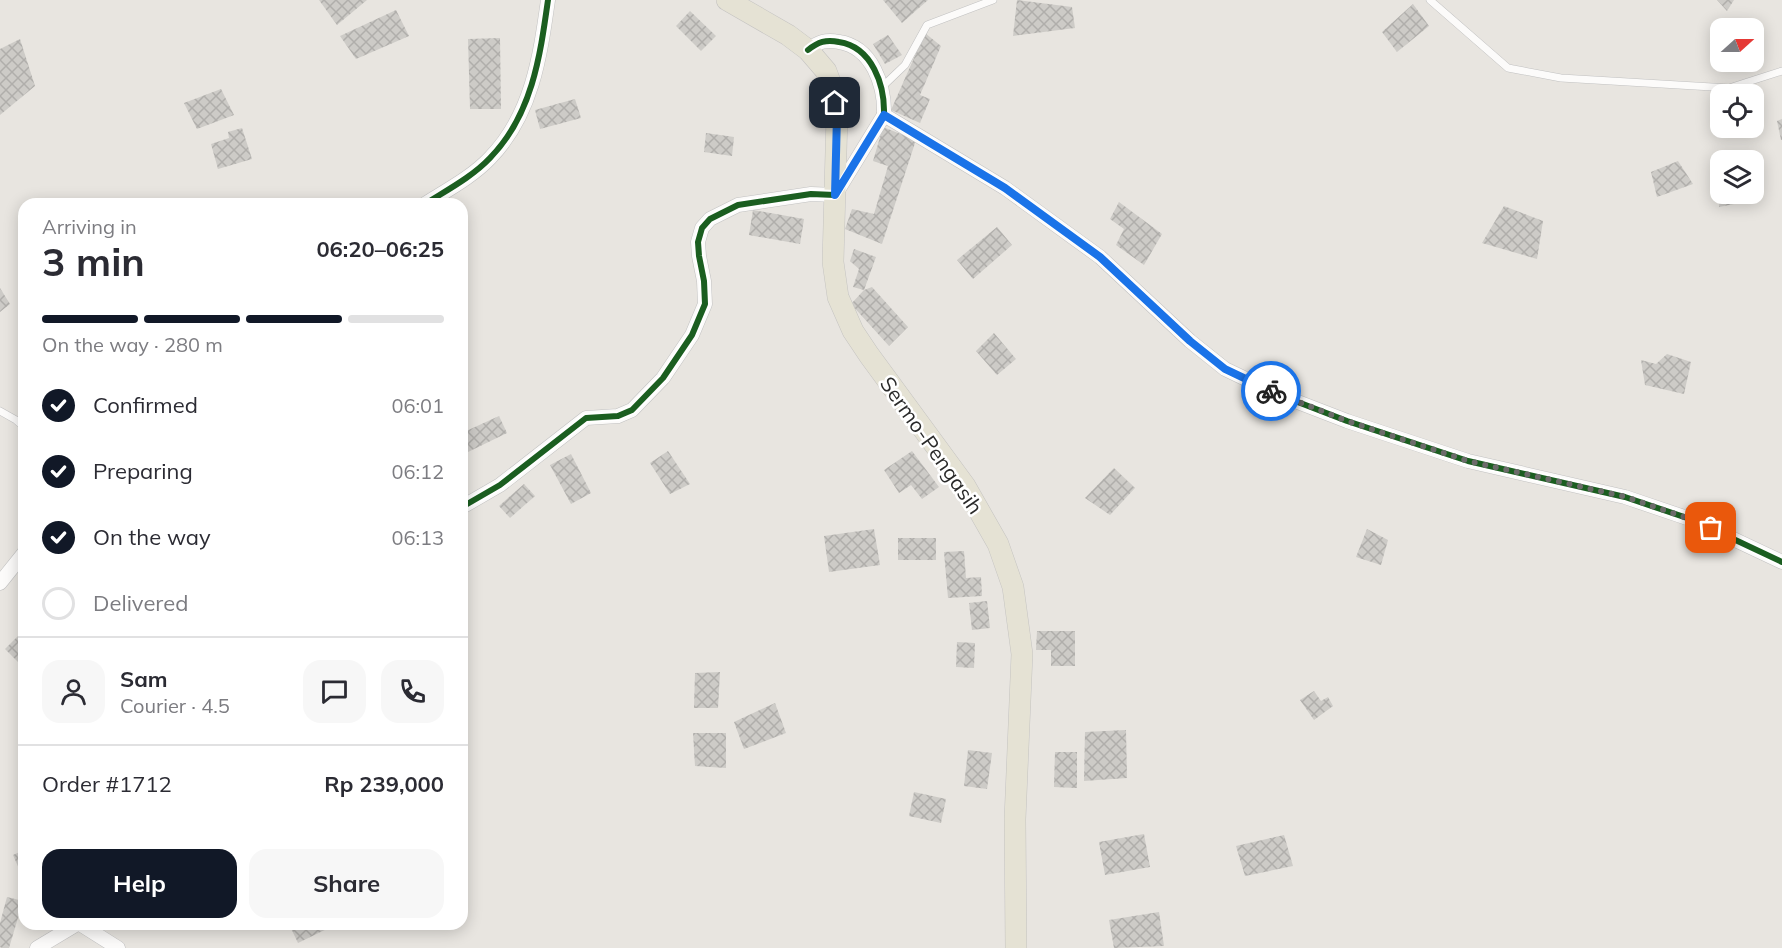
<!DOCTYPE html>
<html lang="en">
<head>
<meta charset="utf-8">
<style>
  :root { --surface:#fff; --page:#f7f7f7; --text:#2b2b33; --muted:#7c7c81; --line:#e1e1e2; --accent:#111827 }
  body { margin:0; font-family:Mulish,sans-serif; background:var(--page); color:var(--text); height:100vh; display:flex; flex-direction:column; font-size:22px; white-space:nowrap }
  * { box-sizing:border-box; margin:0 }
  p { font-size:20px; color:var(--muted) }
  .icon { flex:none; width:33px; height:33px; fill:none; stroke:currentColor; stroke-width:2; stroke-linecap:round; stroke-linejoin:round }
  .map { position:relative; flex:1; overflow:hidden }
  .drawer { position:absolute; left:18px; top:198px; width:450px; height:732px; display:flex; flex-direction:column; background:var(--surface); border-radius:18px; box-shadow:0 3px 15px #0003 }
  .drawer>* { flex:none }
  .needle { width:39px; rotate:69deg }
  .controls { position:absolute; left:1710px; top:18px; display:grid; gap:12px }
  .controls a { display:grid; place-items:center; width:54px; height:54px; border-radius:12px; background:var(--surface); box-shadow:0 3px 15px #0003; font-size:30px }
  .pin { position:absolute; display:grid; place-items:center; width:51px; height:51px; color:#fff; margin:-26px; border-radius:12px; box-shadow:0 3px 9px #0006 }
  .courier { position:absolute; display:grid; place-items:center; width:60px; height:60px; margin:-30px; border:4px solid #1a73e8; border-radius:50%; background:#fff; color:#222; box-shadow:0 2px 8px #0007 }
  .head em { font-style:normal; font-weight:700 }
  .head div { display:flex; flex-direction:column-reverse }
  .head { display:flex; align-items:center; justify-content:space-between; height:102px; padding:0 24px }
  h1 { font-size:39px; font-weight:700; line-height:45px }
  .bar { display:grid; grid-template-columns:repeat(4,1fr); gap:9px 6px; align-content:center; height:72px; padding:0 24px }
  .bar i { height:8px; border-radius:4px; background:var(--line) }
  .bar .selected { background:var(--accent) }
  .bar p { grid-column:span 4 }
  .line { display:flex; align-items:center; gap:15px; padding:0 24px; border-top:2px solid var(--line) }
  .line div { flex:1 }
  .round { display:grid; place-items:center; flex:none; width:63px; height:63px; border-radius:18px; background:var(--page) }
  ol { padding:0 24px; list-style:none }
  li { display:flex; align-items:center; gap:18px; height:66px }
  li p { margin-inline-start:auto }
  li .icon { padding:6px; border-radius:50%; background:var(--accent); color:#fff; stroke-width:4 }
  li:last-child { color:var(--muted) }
  li i { width:33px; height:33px; border:3px solid var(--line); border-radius:50% }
  .action { display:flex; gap:12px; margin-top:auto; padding:12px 24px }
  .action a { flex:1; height:69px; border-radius:18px; background:var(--accent); color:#fff; font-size:24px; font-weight:700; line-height:69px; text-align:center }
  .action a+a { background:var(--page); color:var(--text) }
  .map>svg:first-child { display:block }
</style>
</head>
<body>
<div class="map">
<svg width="1782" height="948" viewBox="0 0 1782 948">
  <defs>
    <pattern id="building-cross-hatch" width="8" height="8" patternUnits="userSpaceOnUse" patternTransform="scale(1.5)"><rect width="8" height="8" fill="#cdcbc7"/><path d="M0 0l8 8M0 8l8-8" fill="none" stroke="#b0aeab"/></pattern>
  </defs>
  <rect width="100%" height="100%" fill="#e8e5e0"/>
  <!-- building -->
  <g fill="url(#building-cross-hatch)">
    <polygon points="319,0 367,0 337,25"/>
    <polygon points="883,0 928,0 902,23"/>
    <polygon points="1017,0 1072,7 1075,28 1013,36"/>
    <polygon points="1717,0 1734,0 1727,11"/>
    <polygon points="1413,4 1429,26 1397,52 1382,32"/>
    <polygon points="396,10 409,36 356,59 340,36"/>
    <polygon points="690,11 716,36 701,51 676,26"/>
    <polygon points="925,33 941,46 920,95 930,99 920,123 891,110"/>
    <polygon points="888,35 902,55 885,64 873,44"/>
    <polygon points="500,38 501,109 470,109 468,39"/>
    <polygon points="20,39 35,86 0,115 0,49"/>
    <polygon points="221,89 234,115 197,129 184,103"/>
    <polygon points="575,99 581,118 540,129 535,110"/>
    <polygon points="1782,119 1782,140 1781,140 1777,121"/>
    <polygon points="883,127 916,140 882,244 845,229 852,209 874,214 888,166 873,161"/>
    <polygon points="242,128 252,159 218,169 211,144 229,138 228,132"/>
    <polygon points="706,133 734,137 732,156 704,152"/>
    <polygon points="1678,161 1693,184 1657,197 1651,172"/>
    <polygon points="1720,194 1742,194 1739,203 1719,207"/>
    <polygon points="1119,202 1162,234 1144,265 1116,245 1124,229 1110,219"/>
    <polygon points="1504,206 1543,221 1537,259 1482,243"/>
    <polygon points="753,210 804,219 800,244 749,235"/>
    <polygon points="997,227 1012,245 973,279 957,260"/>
    <polygon points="854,249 876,257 864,290 872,287 908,327 889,346 851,304 864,290 853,287 859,269 850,261"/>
    <polygon points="0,288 10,304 0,312"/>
    <polygon points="994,333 1016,359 997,375 976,351"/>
    <polygon points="1667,354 1691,362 1684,394 1645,385 1641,360 1656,364"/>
    <polygon points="499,416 507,433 466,453 464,432"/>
    <polygon points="668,451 690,484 670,494 650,463"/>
    <polygon points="912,451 939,487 922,499 911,485 899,493 884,470"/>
    <polygon points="571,454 591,493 571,504 550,465"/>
    <polygon points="1114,468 1135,488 1110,515 1085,498"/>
    <polygon points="524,484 535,496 510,518 499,506"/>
    <polygon points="874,529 880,565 829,572 824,536"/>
    <polygon points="1367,529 1388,540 1381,565 1356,557"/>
    <rect x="898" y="538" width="38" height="22"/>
    <polygon points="964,551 966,578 981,577 982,596 948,598 944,552"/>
    <polygon points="987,601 990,628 972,630 969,603"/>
    <polygon points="24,630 24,668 5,649"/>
    <polygon points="1037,631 1075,631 1075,666 1051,666 1051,650 1036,650"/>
    <polygon points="957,642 975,643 974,668 956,667"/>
    <polygon points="720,672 718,708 694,708 695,673"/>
    <polygon points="1314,691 1321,701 1328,697 1333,706 1314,720 1300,700"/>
    <polygon points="775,703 786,733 744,749 734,722"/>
    <polygon points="1126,730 1127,778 1084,781 1085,732"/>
    <polygon points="693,733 726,733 726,768 695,766"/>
    <polygon points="968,750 992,753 987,789 964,786"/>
    <polygon points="1055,752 1077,752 1077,788 1054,787"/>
    <polygon points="914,792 946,799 941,823 909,816"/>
    <polygon points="1144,834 1150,867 1105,875 1099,842"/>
    <polygon points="1284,835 1293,866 1245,876 1236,846"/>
    <polygon points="24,850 24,880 13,855"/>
    <polygon points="7,897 23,901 9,948 2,948 0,947 0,923"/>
    <polygon points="1159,912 1164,946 1114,948 1109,920"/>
    <polygon points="289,924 337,924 298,943"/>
  </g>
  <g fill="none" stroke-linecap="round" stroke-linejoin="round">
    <!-- lane casing -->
    <g stroke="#c1c1c1" stroke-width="8">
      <g id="lane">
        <polyline points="1430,0 1508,68 1561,78 1729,88 1782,71"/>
        <polyline points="882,87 905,65 927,25 993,0"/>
        <polyline points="0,411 16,420 24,427"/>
      </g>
    </g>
    <!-- street casing -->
    <g stroke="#c1c1c1" stroke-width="15">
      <g id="street">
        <path d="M808,50C818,42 826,39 839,42C872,47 885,85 884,115L1005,188L1100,257L1190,341L1225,369L1277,394L1347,421L1468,461L1625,497L1693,520L1782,562"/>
        <path d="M425,204C447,190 472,177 490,158C532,115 540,57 548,0"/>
        <polyline points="462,507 500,485 586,418 618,416 632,410 663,378 692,335 705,304 704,281 699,256 698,242 702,228 710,219 738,205 811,194 835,195 884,115"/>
        <polyline points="0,583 24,553"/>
        <polyline points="80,924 118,948"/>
        <polyline points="37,948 77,924"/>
      </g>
    </g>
    <!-- primary casing -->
    <g stroke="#c4c3c1" stroke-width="22">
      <polyline id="primary" points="727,0 788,35 808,50 826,71 833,90 837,115 833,262 838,297 853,331 869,355 965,486 998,544 1013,587 1022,654 1015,819 1016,948"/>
    </g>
    <!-- lane -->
    <use href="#lane" stroke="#fcfbfa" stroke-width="7"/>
    <!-- street -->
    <use href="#street" stroke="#fcfbfa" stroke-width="14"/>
    <!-- primary -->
    <use href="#primary" stroke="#e5e2d4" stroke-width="21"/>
    <!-- cycleway casing -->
    <g stroke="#fff" stroke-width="10">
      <g id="cycleway">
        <path d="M808,50C818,42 826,39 839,42C872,47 885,85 884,115L1005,188L1100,257L1190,341L1225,369L1277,394L1347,421L1468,461L1625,497L1693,520L1782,562"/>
        <path d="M425,204C447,190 472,177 490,158C532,115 540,57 548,0"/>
        <polyline points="462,507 500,485 586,418 618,416 632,410 663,378 692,335 705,304 704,281 699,256 698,242 702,228 710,219 738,205 811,194 835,195 884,115"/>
      </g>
    </g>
    <!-- cycleway -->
    <use href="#cycleway" stroke="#1b5e20" stroke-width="6"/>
  </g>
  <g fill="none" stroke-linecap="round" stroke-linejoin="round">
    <!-- done -->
    <polyline stroke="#6c6b6a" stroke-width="6" stroke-dasharray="0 10.8" points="1271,391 1347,421 1468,461 1626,497 1693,520 1711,528"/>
    <!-- route -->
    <polyline stroke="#1a73e8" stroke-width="8" points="835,103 837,115 835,195 884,115 1005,188 1100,257 1190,341 1225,369 1271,391"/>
  </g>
  <g text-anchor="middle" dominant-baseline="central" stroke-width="5" stroke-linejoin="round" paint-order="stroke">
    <!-- street labels -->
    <g font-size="21" fill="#2a2a2a" stroke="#fff">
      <text transform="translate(932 445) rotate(55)">Sermo-Pengasih</text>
    </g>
  </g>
</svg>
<div class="controls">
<a><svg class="needle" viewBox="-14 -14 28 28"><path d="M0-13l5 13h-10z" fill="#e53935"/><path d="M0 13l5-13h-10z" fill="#7c7c81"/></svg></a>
<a><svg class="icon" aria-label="locate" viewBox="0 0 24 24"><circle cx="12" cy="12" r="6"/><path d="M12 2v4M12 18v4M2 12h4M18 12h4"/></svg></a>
<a><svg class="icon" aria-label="layers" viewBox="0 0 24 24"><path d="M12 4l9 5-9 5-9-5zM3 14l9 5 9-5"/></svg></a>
</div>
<div class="pin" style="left:1711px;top:528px;background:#ea580c"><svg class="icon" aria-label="bag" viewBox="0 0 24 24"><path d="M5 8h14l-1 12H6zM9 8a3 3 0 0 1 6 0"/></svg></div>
<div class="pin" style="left:835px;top:103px;background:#1f2937"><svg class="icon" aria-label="home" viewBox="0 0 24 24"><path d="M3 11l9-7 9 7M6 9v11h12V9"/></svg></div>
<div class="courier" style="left:1271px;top:391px"><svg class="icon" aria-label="bike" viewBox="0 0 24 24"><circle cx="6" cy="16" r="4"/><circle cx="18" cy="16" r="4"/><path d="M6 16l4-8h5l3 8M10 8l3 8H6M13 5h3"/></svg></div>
<section class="drawer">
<div class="head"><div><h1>3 min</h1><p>Arriving in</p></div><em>06:20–06:25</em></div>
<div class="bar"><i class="selected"></i><i class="selected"></i><i class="selected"></i><i></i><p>On the way · 280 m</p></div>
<ol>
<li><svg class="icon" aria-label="check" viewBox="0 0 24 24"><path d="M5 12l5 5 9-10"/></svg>Confirmed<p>06:01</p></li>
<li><svg class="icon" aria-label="check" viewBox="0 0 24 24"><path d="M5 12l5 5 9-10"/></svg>Preparing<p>06:12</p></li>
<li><svg class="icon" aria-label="check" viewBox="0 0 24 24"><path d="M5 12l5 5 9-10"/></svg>On the way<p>06:13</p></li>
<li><i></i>Delivered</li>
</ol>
<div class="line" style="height:108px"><a class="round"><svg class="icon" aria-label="person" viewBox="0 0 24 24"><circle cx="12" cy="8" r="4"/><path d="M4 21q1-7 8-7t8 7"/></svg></a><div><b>Sam</b><p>Courier · 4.5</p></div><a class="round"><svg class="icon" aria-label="chat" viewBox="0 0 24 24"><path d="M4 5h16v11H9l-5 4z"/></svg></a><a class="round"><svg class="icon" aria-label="phone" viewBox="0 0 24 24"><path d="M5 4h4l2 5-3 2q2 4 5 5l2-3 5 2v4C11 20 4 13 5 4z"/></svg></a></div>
<div class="line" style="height:78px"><div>Order #1712</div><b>Rp 239,000</b></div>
<div class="action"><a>Help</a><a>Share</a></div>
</section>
</div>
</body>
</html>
